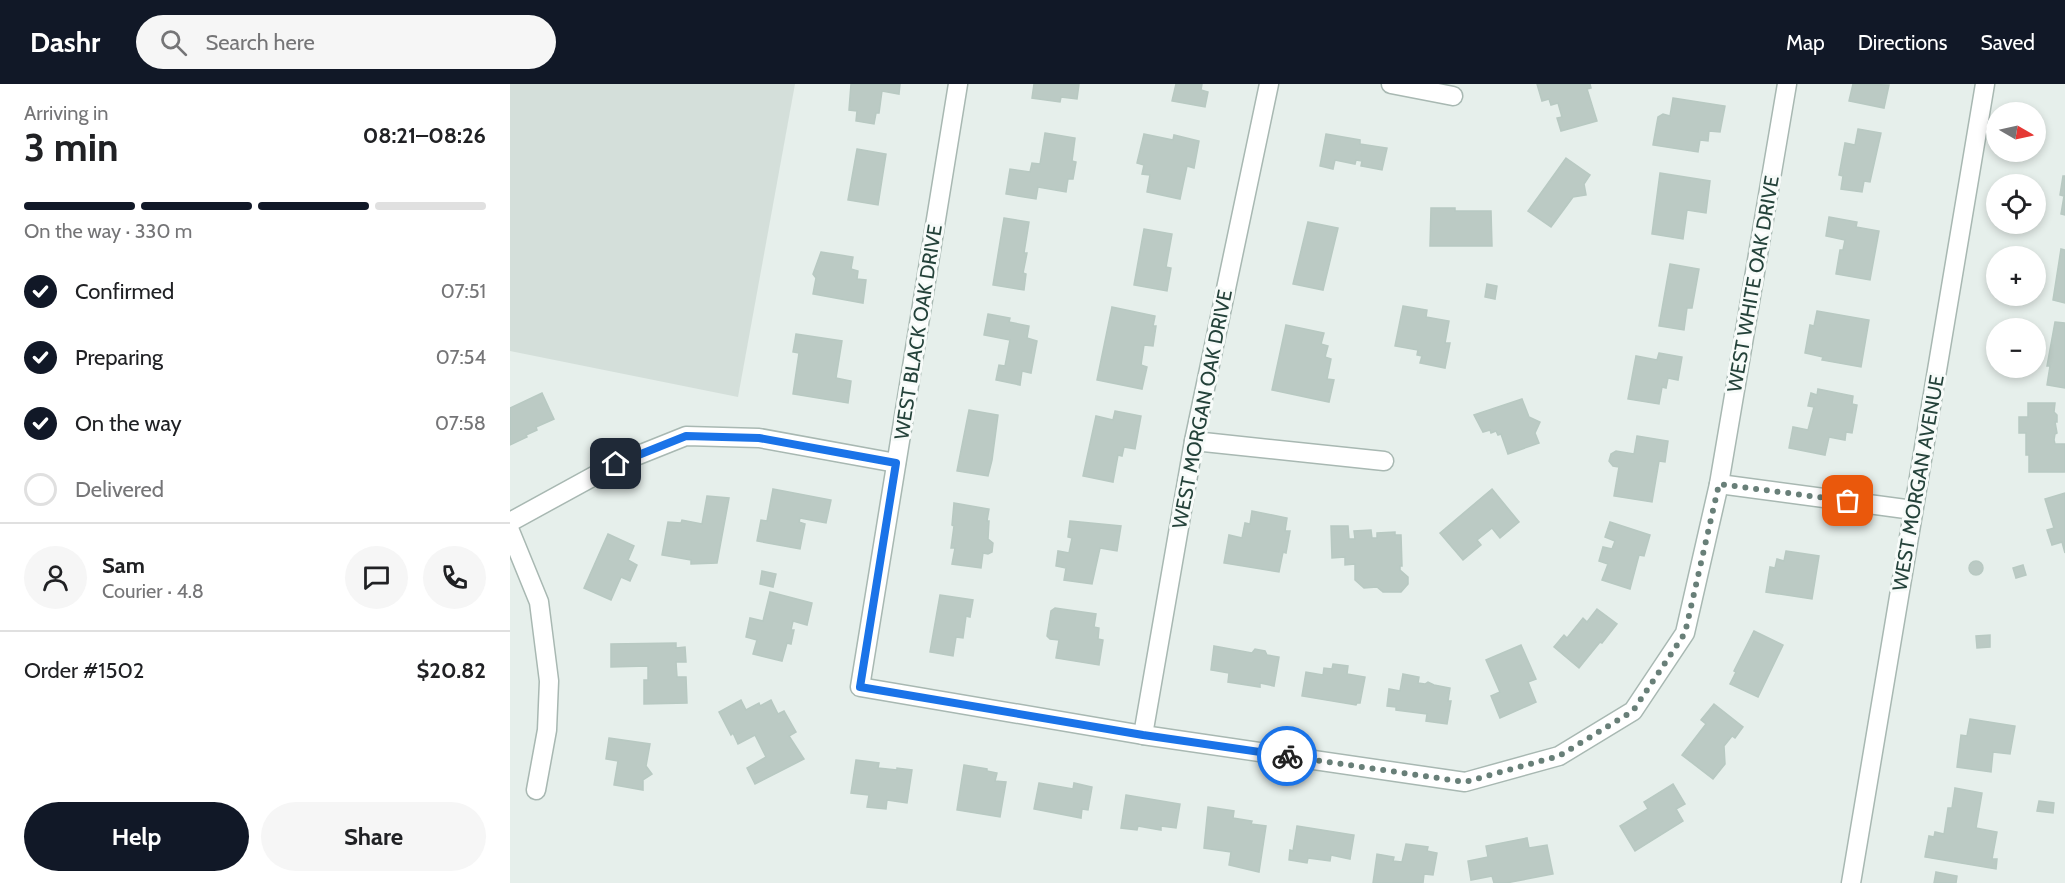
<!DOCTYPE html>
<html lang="en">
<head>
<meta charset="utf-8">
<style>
  :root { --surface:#fff; --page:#f6f6f6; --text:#202124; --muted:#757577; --line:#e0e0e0; --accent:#111827 }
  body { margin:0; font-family:Cabin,sans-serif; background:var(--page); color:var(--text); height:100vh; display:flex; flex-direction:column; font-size:22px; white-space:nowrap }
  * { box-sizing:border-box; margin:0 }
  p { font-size:20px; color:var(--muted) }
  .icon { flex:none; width:33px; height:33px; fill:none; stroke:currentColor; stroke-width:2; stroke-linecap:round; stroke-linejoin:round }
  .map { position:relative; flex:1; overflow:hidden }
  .details { display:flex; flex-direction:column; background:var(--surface); width:510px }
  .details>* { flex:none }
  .needle { width:39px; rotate:99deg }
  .controls { position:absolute; left:1476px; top:18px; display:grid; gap:12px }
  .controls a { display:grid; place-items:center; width:60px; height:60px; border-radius:50%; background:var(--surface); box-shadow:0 3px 9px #0003; font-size:30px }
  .pin { position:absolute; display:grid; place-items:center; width:51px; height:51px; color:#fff; margin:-26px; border-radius:12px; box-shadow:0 3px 9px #0006 }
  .courier { position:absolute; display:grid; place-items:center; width:60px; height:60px; margin:-30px; border:4px solid #1a73e8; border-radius:50%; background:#fff; color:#222; box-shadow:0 2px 8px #0007 }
  .summary em { font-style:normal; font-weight:700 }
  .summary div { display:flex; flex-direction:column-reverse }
  .summary { display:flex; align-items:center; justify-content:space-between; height:102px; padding:0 24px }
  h1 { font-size:39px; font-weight:700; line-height:45px }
  .bar { display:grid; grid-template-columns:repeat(4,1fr); gap:9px 6px; align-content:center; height:72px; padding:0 24px }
  .bar i { height:8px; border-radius:4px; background:var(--line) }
  .bar .on { background:var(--accent) }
  .bar p { grid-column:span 4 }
  .line { display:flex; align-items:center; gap:15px; padding:0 24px; border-top:2px solid var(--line) }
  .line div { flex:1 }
  .round { display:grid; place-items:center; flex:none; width:63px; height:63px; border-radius:32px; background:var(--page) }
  ol { padding:0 24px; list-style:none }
  li { display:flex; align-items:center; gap:18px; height:66px }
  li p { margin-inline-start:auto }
  li .icon { padding:6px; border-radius:50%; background:var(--accent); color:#fff; stroke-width:4 }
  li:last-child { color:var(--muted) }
  li i { width:33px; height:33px; border:3px solid var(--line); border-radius:50% }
  .action { display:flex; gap:12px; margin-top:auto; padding:12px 24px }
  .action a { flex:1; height:69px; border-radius:36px; background:var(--accent); color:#fff; font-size:24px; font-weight:700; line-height:69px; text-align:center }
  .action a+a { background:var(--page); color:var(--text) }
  header { display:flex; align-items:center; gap:36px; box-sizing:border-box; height:84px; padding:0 30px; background:var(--accent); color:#fff }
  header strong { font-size:28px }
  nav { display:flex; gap:33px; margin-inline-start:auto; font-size:21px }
  .search { width:420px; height:54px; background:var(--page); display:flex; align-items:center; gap:15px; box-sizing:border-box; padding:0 21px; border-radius:33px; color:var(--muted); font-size:22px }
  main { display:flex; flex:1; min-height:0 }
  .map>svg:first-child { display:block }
</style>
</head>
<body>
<header>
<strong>Dashr</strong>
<div class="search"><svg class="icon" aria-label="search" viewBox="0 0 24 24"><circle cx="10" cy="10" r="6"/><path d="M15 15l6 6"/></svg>Search here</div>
<nav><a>Map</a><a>Directions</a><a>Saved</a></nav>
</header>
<main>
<section class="details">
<div class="summary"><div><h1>3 min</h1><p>Arriving in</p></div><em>08:21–08:26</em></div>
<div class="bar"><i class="on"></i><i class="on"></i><i class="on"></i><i></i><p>On the way · 330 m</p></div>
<ol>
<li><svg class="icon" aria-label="check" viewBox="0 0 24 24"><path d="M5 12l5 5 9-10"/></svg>Confirmed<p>07:51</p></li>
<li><svg class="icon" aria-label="check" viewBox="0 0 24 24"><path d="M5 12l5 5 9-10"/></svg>Preparing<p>07:54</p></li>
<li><svg class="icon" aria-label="check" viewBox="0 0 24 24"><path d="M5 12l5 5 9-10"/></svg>On the way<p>07:58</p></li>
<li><i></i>Delivered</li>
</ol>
<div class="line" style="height:108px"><a class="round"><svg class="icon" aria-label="person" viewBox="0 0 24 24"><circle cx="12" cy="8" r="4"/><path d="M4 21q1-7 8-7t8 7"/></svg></a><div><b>Sam</b><p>Courier · 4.8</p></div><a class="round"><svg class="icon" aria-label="chat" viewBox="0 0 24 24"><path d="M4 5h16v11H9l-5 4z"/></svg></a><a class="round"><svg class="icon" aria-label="phone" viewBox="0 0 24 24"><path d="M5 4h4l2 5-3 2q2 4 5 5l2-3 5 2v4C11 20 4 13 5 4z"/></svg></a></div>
<div class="line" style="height:78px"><div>Order #1502</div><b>$20.82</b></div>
<div class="action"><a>Help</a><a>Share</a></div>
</section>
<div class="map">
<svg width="1555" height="799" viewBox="0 0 1555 799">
  <rect width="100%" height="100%" fill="#e6efeb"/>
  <!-- built -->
  <polygon fill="#d4dfda" points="0,0 285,0 228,313 0,267"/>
  <!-- building -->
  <g fill="#bbcac4" stroke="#b8c9c2" stroke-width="1.5">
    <polygon points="341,0 390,0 389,10 372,7 369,29 366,29 364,40 346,37 347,27 339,26"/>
    <polygon points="524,0 569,0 567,15 551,13 550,18 522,14"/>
    <polygon points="666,0 692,0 691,6 698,8 695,23 662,17"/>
    <polygon points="1027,0 1080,0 1081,4 1077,5 1087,37 1051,47 1047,34 1052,33 1048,19 1041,21 1039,15 1032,17"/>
    <polygon points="1343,0 1379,1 1374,24 1339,17"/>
    <polygon points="1163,14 1215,22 1210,48 1199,47 1198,57 1190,56 1188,68 1143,61 1148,33 1153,30 1160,32"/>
    <polygon points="1348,45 1371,49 1360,98 1354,97 1352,108 1331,105 1333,92 1329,91 1335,59 1345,61"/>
    <polygon points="535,49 565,54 562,77 566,78 563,95 558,95 556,108 528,103 526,115 496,110 500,85 520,88 522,79 530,80"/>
    <polygon points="634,50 663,56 664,51 689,57 684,84 677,82 670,115 637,108 640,91 632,90 634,81 627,79"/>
    <polygon points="816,50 850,56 850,60 877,64 872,86 851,82 852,77 846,76 845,80 825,76 823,85 810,82"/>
    <polygon points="347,65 376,70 368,121 338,116"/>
    <polygon points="1056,74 1080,91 1074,100 1076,111 1063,113 1041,143 1018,127"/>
    <polygon points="1150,89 1200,97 1196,129 1177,126 1173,155 1142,150"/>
    <polygon points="1553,92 1555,92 1555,131 1551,130 1554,112 1550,111"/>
    <polygon points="921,124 945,124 945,127 981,127 982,162 920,162"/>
    <polygon points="1319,133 1347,138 1346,143 1369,147 1360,196 1326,190 1330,166 1333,166 1335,156 1316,152"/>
    <polygon points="494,134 519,138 514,169 517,169 513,189 516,190 514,206 483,201"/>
    <polygon points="798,138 828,144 813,206 783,200"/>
    <polygon points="634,145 662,150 656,183 661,184 657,207 624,201"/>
    <polygon points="1551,165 1555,166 1555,219 1543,216"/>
    <polygon points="311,168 343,173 341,185 348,187 347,195 356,196 353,219 303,210 306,194 303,190"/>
    <polygon points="1160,180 1189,185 1182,224 1177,224 1174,246 1149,242"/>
    <polygon points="977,200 987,202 985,215 975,213"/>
    <polygon points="893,222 917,226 916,233 939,237 935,259 940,259 935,284 910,279 912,272 907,271 908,266 885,262"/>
    <polygon points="602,223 645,232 643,242 646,242 643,262 634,261 631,281 637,283 632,305 587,296"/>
    <polygon points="1307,227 1359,236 1351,283 1312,276 1313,273 1295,269 1300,241 1304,242"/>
    <polygon points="478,230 500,234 499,238 519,242 517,254 527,257 521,289 512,287 510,301 486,296 489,281 495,282 500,256 474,251"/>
    <polygon points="1545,238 1555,239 1555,304 1537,301 1540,282 1537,282"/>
    <polygon points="776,241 814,249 811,260 818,262 815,273 821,275 817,295 824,296 819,318 762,306"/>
    <polygon points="286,250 332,257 326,294 341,297 338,319 283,310 289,269 283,268"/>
    <polygon points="1149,269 1172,273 1168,296 1158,294 1156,304 1152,303 1149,320 1118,315 1126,272 1147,276"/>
    <polygon points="1308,305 1343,312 1342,320 1347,321 1342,349 1336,348 1335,356 1319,353 1315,371 1279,364 1283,343 1298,346 1304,323 1298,322 1301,309 1307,311"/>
    <polygon points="32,309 44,335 26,343 27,346 16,351 17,353 0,361 0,324"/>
    <polygon points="1012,315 1019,333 1030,338 1025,349 1029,359 998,370 991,350 988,351 986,347 981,349 980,346 973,348 964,331"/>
    <polygon points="1518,319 1545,319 1544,328 1547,331 1547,338 1545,338 1547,349 1545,350 1544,356 1545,360 1555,360 1555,388 1519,388 1519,371 1516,371 1516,349 1509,349 1509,333 1518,333"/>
    <polygon points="459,326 488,331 482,376 478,392 447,387"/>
    <polygon points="605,327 631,332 625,365 614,363 612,372 608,371 603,398 573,392 586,332 603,336"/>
    <polygon points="1127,352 1158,357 1155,378 1149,377 1142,418 1104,412 1109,383 1103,382 1099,377 1101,370 1106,367 1124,370"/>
    <polygon points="263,405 321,416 316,439 290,434 289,438 295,440 290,465 247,457 251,436 257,437"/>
    <polygon points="982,405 1009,438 990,454 982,444 967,456 971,461 953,476 930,449"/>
    <polygon points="1555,409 1555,469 1552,458 1542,461 1537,446 1544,444 1535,415"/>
    <polygon points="197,412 219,414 207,479 181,480 181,476 152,471 158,438 171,439 172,436 192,440"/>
    <polygon points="444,419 479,425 477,437 479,437 478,455 483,459 482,468 478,470 473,469 471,484 442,480 445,464 441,464 444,442 442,441"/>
    <polygon points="742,427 777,434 775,447 780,447 776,469 773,468 769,488 714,479 719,451 732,454 735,439 740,440"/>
    <polygon points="560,437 611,442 607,467 590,464 582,500 554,496 556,484 546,482 548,467 559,469 562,454 558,453"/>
    <polygon points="1100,438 1140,451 1134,472 1129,471 1120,505 1092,496 1098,480 1089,477 1093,463 1102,465 1105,457 1095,453"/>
    <polygon points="821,442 838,442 839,455 845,455 844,447 861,446 862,454 867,454 867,449 885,448 885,451 891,451 892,482 890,482 890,486 898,493 898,500 891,508 873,508 867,503 854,504 845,496 845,480 835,481 835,473 822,474"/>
    <polygon points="98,450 124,462 118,476 127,481 120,497 111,493 101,516 74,504"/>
    <polygon points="1276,467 1309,472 1302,515 1256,508 1260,483 1265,484 1267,475 1274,477"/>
    <circle cx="1466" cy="484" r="7"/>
    <polygon points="1513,481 1516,491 1506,494 1503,484"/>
    <polygon points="252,487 266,490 263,503 250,500"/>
    <polygon points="260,508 302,519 297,541 283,537 281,546 284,546 281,560 277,559 272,577 243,570 247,556 236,553 240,534 253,537"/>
    <polygon points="430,511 463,516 460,533 456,532 453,554 446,553 443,572 420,568"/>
    <polygon points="545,524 586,530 584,543 589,544 588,555 593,556 589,581 546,574 549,556 540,555 537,552 541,527"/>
    <polygon points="1087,525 1107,540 1092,559 1090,558 1069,584 1044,563 1054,551 1057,554 1073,534 1077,538"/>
    <polygon points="1244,547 1273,561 1248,613 1220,600 1226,588 1224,587"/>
    <polygon points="1480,551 1480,563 1467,564 1466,552"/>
    <polygon points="166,559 166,564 175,563 176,578 166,578 167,593 176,593 177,619 134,620 134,596 138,596 138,582 101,583 101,560"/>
    <polygon points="1011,561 1026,595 1018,598 1026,618 990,634 981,612 990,608 976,576"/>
    <polygon points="704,562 742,569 745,565 755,567 757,571 769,573 764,602 750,599 750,603 718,598 719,589 701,586"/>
    <polygon points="823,580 838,582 837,590 855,593 850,619 847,619 846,621 792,612 796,588 813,591 814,584 822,585"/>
    <polygon points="893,590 909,593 908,599 915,600 918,598 924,601 940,604 938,617 941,617 937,640 916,637 917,630 886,626 886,623 877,622 879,605 890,607"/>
    <polygon points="231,616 236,626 249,619 250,622 261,616 268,630 274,627 286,648 279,652 294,675 245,700 237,684 256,673 245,651 228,660 223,649 221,651 209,628"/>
    <polygon points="1204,620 1233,643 1225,654 1222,652 1214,662 1215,680 1203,695 1172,671 1196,640 1191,636"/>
    <polygon points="1460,635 1505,642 1500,670 1483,668 1481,688 1447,683 1451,651 1457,652"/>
    <polygon points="99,654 140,660 136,682 142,690 133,696 133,706 104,701 108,677 96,675"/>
    <polygon points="346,676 369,679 368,684 387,686 387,684 402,686 397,719 377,716 376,725 357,723 359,711 341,709"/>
    <polygon points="454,681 477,685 477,687 487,689 485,697 496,698 490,733 447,726"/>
    <polygon points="529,699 563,705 564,699 582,703 578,726 572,725 571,734 524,725"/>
    <polygon points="1163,700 1175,720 1166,725 1173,737 1125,767 1110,742 1138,725 1134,718"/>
    <polygon points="1445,704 1472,709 1466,744 1487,748 1482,775 1487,775 1486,785 1415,773 1419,752 1424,753 1425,748 1434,750 1438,724 1442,724"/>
    <polygon points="616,711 670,720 666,744 651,742 651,746 628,742 627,746 611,744"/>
    <polygon points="1529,717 1544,719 1543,729 1527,727"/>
    <polygon points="698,723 724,727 723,734 742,737 741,740 756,742 749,788 719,781 721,768 694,764"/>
    <polygon points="787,742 844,751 840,775 821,771 820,777 798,774 797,779 779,776 780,766 783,767"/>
    <polygon points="1017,754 1019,764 1037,761 1043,790 996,799 984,799 982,792 961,796 958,777 978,773 976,762"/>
    <polygon points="896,760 918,763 917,767 927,769 923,791 914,790 913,799 863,799 867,770 884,773 883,777 892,778"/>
    <polygon points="1426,788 1447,792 1446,799 1424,799"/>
  </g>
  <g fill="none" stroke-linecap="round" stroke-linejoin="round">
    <!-- minor casing -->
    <g stroke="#a8b8b2" stroke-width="21">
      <g id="minor">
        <polyline points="448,0 350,603 633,651 955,698 1049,672 1123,627 1175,549 1209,400 1277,0"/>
        <polyline points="881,0 943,12"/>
        <polyline points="684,357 874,377"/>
        <polyline points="1209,400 1403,426"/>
        <polyline points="0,438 106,380 176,352 249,354 386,379"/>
        <polyline points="0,447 29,518 39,597 37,646 26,706"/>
        <polyline points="633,651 684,357 759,0"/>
        <polyline points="1341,799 1475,0"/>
      </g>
    </g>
    <!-- minor -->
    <use href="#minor" stroke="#fff" stroke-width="18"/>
  </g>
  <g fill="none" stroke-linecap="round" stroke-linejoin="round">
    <!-- done -->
    <polyline stroke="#687f78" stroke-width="6" stroke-dasharray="0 10.8" points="777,672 955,698 1049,672 1123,627 1175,549 1209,400 1338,417"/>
    <!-- route -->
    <polyline stroke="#1a73e8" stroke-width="8" points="106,380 176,352 249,354 386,379 350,603 633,651 777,672"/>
  </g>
  <g text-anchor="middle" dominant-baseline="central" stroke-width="6" stroke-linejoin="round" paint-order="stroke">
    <!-- street labels -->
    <g font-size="20" fill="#24423a" stroke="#f7fbf9">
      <text transform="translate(1243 200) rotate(-80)">WEST WHITE OAK DRIVE</text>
      <text transform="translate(408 248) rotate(-81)">WEST BLACK OAK DRIVE</text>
      <text transform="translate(692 325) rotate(-79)">WEST MORGAN OAK DRIVE</text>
      <text transform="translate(1408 399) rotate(-80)">WEST MORGAN AVENUE</text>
    </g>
  </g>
</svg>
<div class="controls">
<a><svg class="needle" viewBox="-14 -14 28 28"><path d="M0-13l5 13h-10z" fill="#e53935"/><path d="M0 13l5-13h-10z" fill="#757577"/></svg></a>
<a><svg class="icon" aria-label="locate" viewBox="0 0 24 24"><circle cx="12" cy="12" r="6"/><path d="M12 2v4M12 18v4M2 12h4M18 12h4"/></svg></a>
<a>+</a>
<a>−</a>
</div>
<div class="pin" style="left:1338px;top:417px;background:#ea580c"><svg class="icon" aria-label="bag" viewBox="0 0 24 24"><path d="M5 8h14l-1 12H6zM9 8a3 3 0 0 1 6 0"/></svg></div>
<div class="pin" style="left:106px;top:380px;background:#1f2937"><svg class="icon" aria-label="home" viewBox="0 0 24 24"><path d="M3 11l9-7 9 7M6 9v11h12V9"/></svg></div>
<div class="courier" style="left:777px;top:672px"><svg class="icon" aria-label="bike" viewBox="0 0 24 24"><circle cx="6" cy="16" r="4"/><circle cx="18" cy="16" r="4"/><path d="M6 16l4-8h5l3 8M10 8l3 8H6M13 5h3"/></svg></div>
</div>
</main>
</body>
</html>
